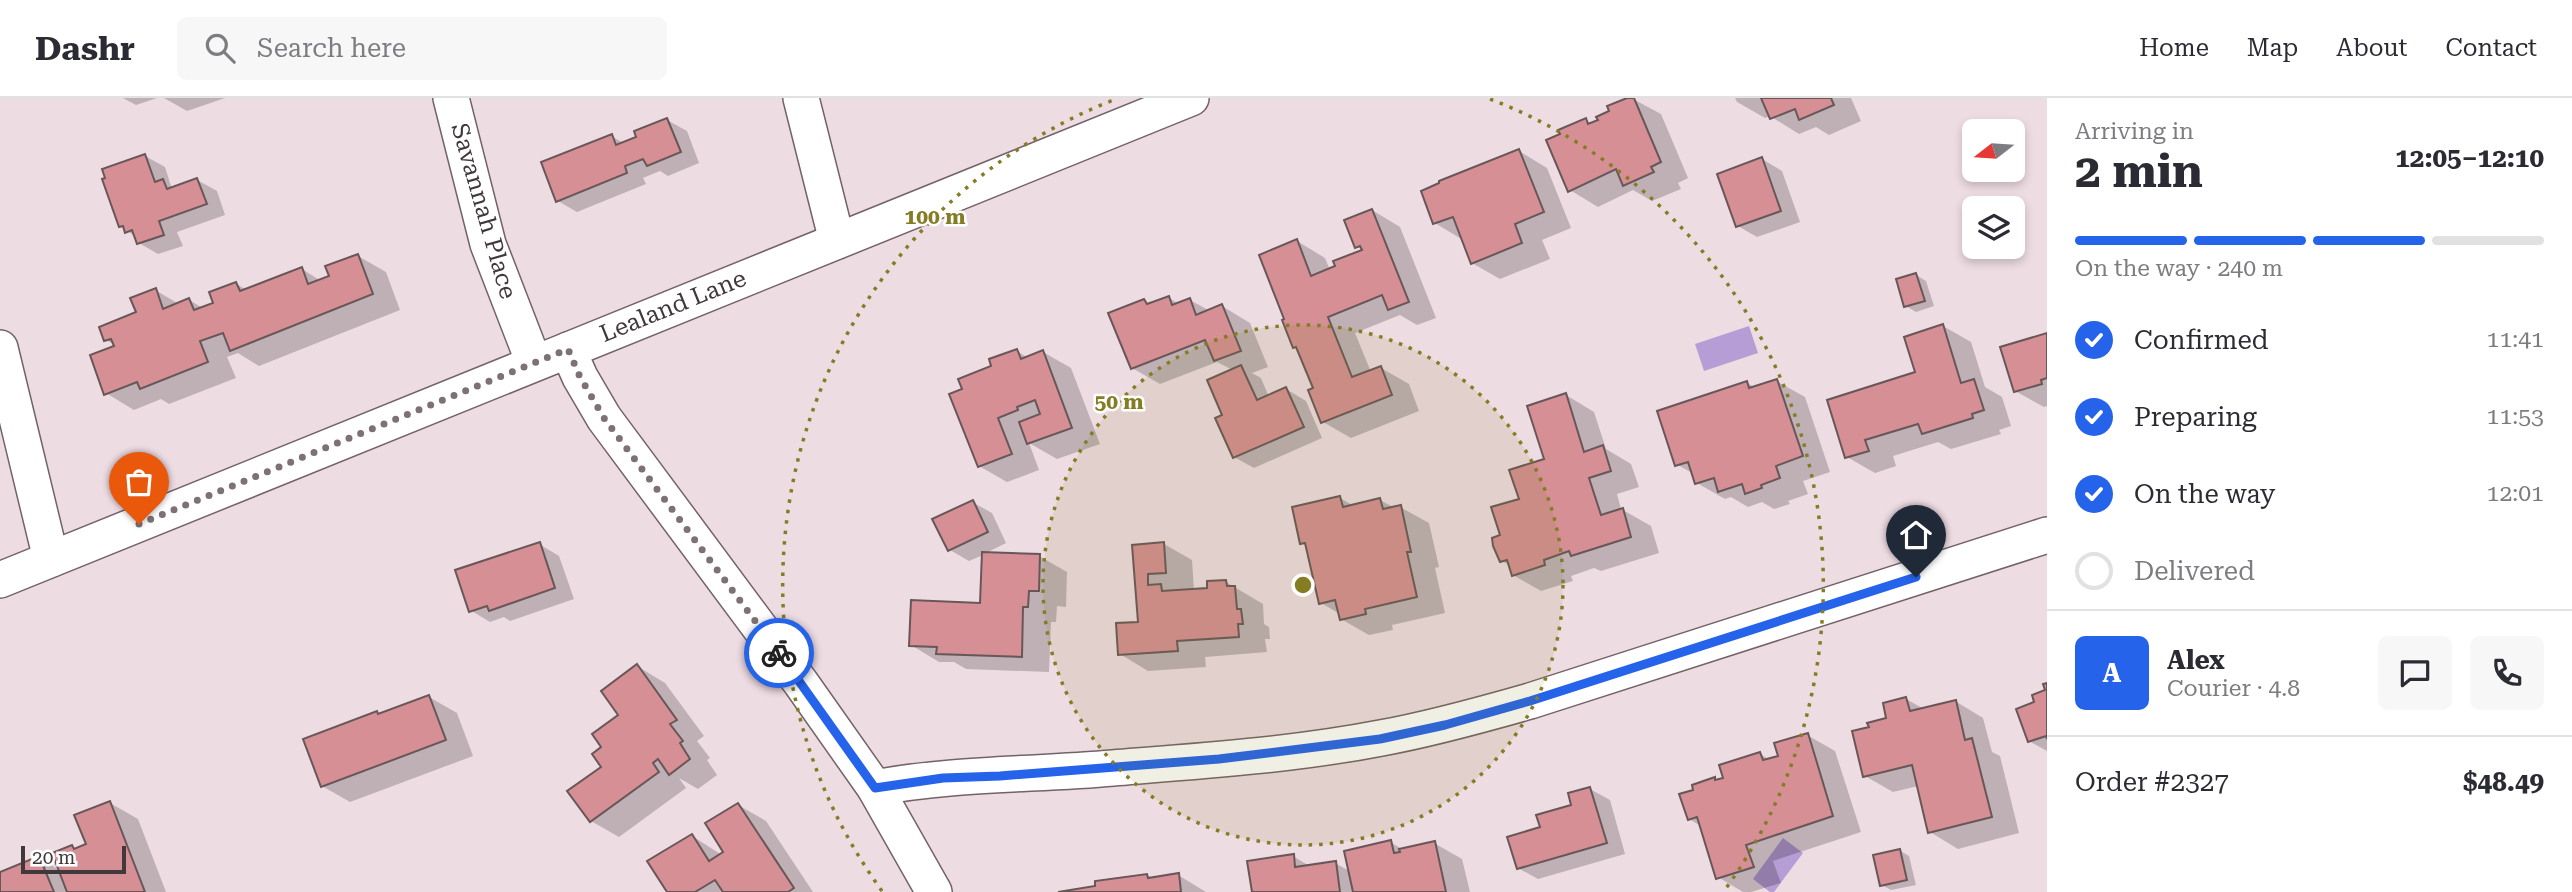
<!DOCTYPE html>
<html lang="en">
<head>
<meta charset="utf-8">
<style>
  :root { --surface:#fff; --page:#f7f7f7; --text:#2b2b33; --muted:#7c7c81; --line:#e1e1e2; --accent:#2563eb }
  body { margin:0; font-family:"Roboto Serif",serif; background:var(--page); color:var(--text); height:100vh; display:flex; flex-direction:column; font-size:26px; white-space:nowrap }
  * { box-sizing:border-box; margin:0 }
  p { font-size:23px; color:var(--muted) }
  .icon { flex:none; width:38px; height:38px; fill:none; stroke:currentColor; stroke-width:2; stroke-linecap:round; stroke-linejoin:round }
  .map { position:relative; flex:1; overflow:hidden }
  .side { display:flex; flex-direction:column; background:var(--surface); width:525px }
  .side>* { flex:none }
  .needle { width:46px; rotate:253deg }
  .controls { position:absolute; left:1962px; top:21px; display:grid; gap:14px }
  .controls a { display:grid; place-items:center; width:63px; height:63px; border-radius:10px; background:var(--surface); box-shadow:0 4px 10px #0003; font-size:35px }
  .scale { position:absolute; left:21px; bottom:18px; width:105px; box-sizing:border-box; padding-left:7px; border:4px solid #40383b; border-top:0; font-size:19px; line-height:24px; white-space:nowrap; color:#40383b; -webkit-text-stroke:5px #fff; paint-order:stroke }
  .pin { position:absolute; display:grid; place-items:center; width:60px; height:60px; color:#fff; margin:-72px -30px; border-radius:50% 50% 50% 0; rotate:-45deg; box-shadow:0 0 7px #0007 }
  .pin .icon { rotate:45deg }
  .courier { position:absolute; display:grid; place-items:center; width:70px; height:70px; margin:-35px; border:5px solid #2563eb; border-radius:50%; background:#fff; color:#222; box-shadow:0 2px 9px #0007 }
  .head em { font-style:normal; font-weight:700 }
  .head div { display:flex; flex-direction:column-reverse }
  .head { display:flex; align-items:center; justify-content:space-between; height:119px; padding:0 28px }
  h1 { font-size:46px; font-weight:700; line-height:52px }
  .bar { display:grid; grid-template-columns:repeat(4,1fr); gap:10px 7px; align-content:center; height:84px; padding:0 28px }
  .bar i { height:9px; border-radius:5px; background:var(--line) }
  .bar .active { background:var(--accent) }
  .bar p { grid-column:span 4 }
  .line { display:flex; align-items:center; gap:18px; padding:0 28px; border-top:2px solid var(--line) }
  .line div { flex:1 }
  .round { display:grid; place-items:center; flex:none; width:74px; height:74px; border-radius:10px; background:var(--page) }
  ol { padding:0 28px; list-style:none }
  li { display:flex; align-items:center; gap:21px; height:77px }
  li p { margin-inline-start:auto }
  li .icon { padding:7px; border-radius:50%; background:var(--accent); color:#fff; stroke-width:4 }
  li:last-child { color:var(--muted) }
  li i { width:38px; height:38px; border:4px solid var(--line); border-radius:50% }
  header { display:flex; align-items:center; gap:42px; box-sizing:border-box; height:98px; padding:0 35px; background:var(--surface); border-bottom:2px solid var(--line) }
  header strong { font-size:33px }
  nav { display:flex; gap:38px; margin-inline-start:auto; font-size:24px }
  .search { width:490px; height:63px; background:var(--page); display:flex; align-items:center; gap:18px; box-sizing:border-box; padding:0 24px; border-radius:10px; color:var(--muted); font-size:26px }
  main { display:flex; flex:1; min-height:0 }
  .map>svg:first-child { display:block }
</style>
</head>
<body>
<header>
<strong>Dashr</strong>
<div class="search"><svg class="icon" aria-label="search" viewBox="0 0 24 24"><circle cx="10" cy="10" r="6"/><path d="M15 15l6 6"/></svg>Search here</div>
<nav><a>Home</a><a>Map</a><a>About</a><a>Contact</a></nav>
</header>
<main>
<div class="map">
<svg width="2047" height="794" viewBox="0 0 2047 794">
  <rect width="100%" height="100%" fill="#eedce3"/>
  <!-- water -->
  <g fill="#b79dd5">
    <polygon points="1749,228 1758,255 1704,273 1695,246"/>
    <polygon points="1783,740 1803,755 1774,794 1770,794 1753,781"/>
  </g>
  <!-- shadow -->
  <g fill="#0003">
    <polygon points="123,0 157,0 136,7"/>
    <polygon points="164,0 225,0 187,13"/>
    <polygon points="1631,0 1661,16 1688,80 1678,85 1681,91 1652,103 1633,92 1598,109 1570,92 1586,22 1592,26"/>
    <polygon points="1735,0 1851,0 1861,23 1829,37 1816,29 1799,36 1770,18 1765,20 1737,4"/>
    <polygon points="667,22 687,33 699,65 668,78 660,73 643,80 646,86 577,114 558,103 611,38 625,46"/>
    <polygon points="1519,53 1547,70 1571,130 1542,142 1550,161 1500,181 1472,165 1463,142 1435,125"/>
    <polygon points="145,58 165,69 171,88 174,90 197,82 217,93 225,117 177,134 183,148 158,156 139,145 136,139 120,128"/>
    <polygon points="1762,61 1782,73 1800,124 1757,139 1738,128"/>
    <polygon points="1372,112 1400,129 1436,220 1417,227 1400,217 1355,235 1371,274 1381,270 1409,286 1419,313 1351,340 1323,324 1315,291 1299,252 1294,249 1297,143 1325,160 1330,172 1364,153 1357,148"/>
    <polygon points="358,158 386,174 400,212 259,268 238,255 227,259 236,280 169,306 161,301 134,312 106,295 117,248 106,242 138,215 155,192 179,206 189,202 203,210 215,206 236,186 247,192 302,171 321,183 331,179"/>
    <polygon points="1916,177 1926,183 1934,208 1916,214 1906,208"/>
    <polygon points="1169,200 1179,206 1190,202 1210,213 1222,208 1250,225 1268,269 1252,275 1261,280 1269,299 1286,291 1306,303 1322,340 1254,370 1234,359 1224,318 1233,272 1217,264 1160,286 1132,270 1144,203 1151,207"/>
    <polygon points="1943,228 1971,244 1985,289 2002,299 2011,328 1999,332 2001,336 1951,351 1938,344 1893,358 1896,368 1875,375 1847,359 1918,276"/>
    <polygon points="2047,237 2047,308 2044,309 2015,293"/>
    <polygon points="1017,253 1028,260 1043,254 1071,270 1100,346 1057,361 1029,345 1039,372 1007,384 979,368 964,292"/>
    <polygon points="1776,283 1805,299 1830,374 1803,383 1808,396 1788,403 1790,406 1774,411 1762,404 1748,409 1731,399 1725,401 1697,385 1694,376 1676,366 1747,285 1756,290"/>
    <polygon points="1566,297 1594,314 1606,351 1631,366 1639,389 1617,396 1621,411 1651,428 1659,455 1601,473 1594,470 1571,478 1573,483 1541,493 1513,477 1511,468 1502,463 1502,438 1546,362"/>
    <polygon points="1340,400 1354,408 1380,402 1395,410 1400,409 1429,425 1439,469 1435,470 1445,515 1392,527 1393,532 1369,537 1341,521 1340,516 1321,505 1308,449 1302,445"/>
    <polygon points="972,404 992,415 1006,445 986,455 1039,458 1067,474 1066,509 1057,508 1056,524 1051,524 1049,574 966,571 954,564 939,564 911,547 982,507 983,457 969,463 950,452"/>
    <polygon points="539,446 559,458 574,501 510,523 504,519 490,524 470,512"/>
    <polygon points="1164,446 1192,462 1194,493 1209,492 1226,484 1263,506 1264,526 1269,529 1270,541 1265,541 1267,554 1205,559 1206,569 1148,573 1120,556 1140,525 1134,448"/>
    <polygon points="637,568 665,585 704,638 697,643 710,660 707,662 717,677 698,691 679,680 686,690 619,739 591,723 603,669 603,650 620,617"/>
    <polygon points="2047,593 2047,653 2029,643 2037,605"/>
    <polygon points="429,599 457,615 473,658 350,704 322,688 377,615 381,617"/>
    <polygon points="1906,601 1924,611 1955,603 1983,620 1992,654 2000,658 2019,735 1958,751 1930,734 1918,688 1893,694 1865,678 1871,630 1888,621"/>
    <polygon points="1807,637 1835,653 1861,734 1773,763 1781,785 1751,794 1743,794 1718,779 1701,728 1689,721 1695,693 1714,681 1718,683 1725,681 1760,656 1770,662 1780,659"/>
    <polygon points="1590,691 1610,702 1625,756 1538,781 1518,770 1542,730 1574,708"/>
    <polygon points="110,705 138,721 166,794 0,794 0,776 39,760 61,773 72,749 77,752 88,747"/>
    <polygon points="738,707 766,723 813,794 669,794 692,738 722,757 725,754"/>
    <polygon points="1390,744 1404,752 1434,745 1462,761 1470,794 1254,794 1293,758 1311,769 1335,765 1351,774"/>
    <polygon points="1899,752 1909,758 1916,787 1891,792 1882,787"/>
    <polygon points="1147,777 1153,781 1178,777 1206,794 1067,794"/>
  </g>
  <!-- building -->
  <g fill="#d58f95" stroke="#685758" stroke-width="2">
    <polygon points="1627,0 1634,0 1661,64 1651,69 1654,74 1623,88 1616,71 1568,94 1546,42 1560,36 1558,32 1586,20 1588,26 1598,22 1596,19 1609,13 1607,8"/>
    <polygon points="1761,0 1831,0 1834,7 1799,22 1795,11 1770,21"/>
    <polygon points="667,20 681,54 647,68 643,61 625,68 627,75 556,104 541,64 612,36 616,47 636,39 634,33"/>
    <polygon points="1519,51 1544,114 1515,126 1522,145 1471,166 1453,119 1433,126 1421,93 1439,85 1439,83"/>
    <polygon points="145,56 155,84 163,81 167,91 197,80 207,106 159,123 164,137 137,146 132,132 125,135 123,128 119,129 102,81 105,80 102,71"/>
    <polygon points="1762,59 1781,113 1736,129 1717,76"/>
    <polygon points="1372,111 1409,204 1388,212 1382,197 1328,219 1352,279 1381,268 1392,297 1321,325 1308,292 1313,290 1296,249 1293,250 1282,222 1284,221 1259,157 1297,141 1311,178 1335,168 1333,163 1362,152 1360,148 1355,150 1344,122"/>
    <polygon points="358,156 373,196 230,253 223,235 200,243 208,264 140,291 137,284 104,297 90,257 114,248 111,241 104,243 99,229 136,214 130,200 156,190 163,211 189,200 194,212 213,205 209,194 236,184 240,193 302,169 308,186 329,178 325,168"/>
    <polygon points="1916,175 1925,203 1904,209 1896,181"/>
    <polygon points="1169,198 1172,207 1190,200 1196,217 1222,206 1241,253 1214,263 1205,242 1131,271 1108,215 1144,201 1147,206"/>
    <polygon points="1943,226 1961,285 1974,281 1984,312 1972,316 1973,320 1922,336 1918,326 1865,342 1869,353 1845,360 1827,302 1915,274 1904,239"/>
    <polygon points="2047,235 2047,280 2041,282 2042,286 2014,294 2000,249"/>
    <polygon points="1017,251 1021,261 1043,252 1072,330 1027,346 1019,324 1040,316 1035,302 1017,309 1018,312 998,320 1012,356 978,369 949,296 962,291 958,281 991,268 989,261"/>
    <polygon points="1241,267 1257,302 1286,289 1304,329 1233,360 1215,320 1222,317 1207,282"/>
    <polygon points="1777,281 1803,358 1776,368 1780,380 1761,387 1762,390 1745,396 1742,386 1718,394 1714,380 1695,386 1688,364 1675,368 1657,313 1747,283 1749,290"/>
    <polygon points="1566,295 1584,354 1603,347 1611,373 1589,380 1601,417 1623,410 1631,439 1571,458 1569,453 1544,462 1545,467 1512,478 1507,462 1500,464 1493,448 1492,440 1500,437 1491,409 1519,401 1509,372 1544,361 1527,308"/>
    <polygon points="1340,398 1343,409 1380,400 1383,411 1401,407 1411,454 1407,454 1417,499 1365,511 1366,516 1340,522 1335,502 1319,506 1305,445 1300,446 1292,409"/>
    <polygon points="973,402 988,434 948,453 932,421"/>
    <polygon points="540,444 555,490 489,513 487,508 469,514 455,472"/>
    <polygon points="1164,444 1166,475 1148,476 1148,487 1161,486 1162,493 1207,490 1207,483 1226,482 1227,488 1235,488 1237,511 1241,511 1243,526 1238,526 1239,539 1177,543 1178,553 1118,557 1116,525 1138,524 1132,447"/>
    <polygon points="982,454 1040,456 1039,493 1029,493 1028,509 1023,509 1022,559 936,556 937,549 909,548 911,502 980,505"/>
    <polygon points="637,566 677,622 670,626 683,643 680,645 690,661 669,677 658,661 653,665 659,674 590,724 567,693 601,669 592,656 601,649 592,636 618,617 601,593"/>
    <polygon points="2047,585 2047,641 2046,638 2028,644 2016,611 2034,604 2032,597 2045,592 2043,586"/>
    <polygon points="429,597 446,642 321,689 303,641 377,613 378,616"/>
    <polygon points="1906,599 1910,613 1956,602 1965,642 1972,640 1992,719 1928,735 1912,667 1863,679 1852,633 1869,629 1867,625 1886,620 1883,605"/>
    <polygon points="1808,635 1833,718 1746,747 1754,769 1716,781 1697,719 1688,722 1679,696 1693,692 1692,687 1715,679 1715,682 1723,680 1719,667 1760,654 1763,662 1778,658 1774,645"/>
    <polygon points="1590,689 1607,745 1517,771 1507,739 1540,729 1536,717 1571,707 1568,695"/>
    <polygon points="110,703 145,794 67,794 52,755 72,747 74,751 86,746 74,717"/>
    <polygon points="738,705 794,790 788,794 723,794 715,782 695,794 667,794 647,763 692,736 709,763 723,754 705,725"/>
    <polygon points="1391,742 1394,755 1400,754 1399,751 1435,743 1446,794 1353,794 1344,753"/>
    <polygon points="1900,751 1907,782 1880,788 1873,757"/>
    <polygon points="1294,756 1295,769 1336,763 1340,794 1252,794 1247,763"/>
    <polygon points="39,758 54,794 0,794 0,774"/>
    <polygon points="1179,775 1181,794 1058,794 1095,788 1095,783 1147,776 1148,780"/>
  </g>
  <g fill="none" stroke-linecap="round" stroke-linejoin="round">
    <!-- minor casing -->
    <g stroke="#736369" stroke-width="38">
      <g id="minor">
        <polyline points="451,0 488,146 534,265"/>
        <polyline points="801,0 837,143"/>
        <polyline points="0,250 51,461"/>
        <polyline points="568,252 580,279 604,320 801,585 875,690 934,794"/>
        <polyline points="0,482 1191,0"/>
        <path d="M875,690C953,675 1034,677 1113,670C1202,663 1293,657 1381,640C1431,631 1481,617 1530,603L2047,437"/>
      </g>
    </g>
    <!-- minor -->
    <use href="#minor" stroke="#fff" stroke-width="35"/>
  </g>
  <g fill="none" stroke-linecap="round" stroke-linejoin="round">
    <!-- done -->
    <polyline stroke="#7d7176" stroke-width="7" stroke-dasharray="0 12.6" points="139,426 568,251 580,279 604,320 779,555"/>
    <!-- route -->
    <polyline stroke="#2563eb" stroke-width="9" points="779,555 875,690 943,680 1000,678 1219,661 1380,641 1445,627 1530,603 1916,479"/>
  </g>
  <!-- distance rings -->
  <circle cx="1303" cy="487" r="260" fill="#847d24" fill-opacity=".12"/>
  <g fill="none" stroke="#847d24" stroke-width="3.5" stroke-dasharray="3.5 7">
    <circle cx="1303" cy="487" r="260"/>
    <path d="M882 793A521 521 0 0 1 1116 1M1490 1A521 521 0 0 1 1724 793"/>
  </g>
  <g text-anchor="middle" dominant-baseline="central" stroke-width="5" stroke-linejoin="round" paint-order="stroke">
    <!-- street labels -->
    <g font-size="24" fill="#40383b" stroke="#fff">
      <text transform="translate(484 113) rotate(74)">Savannah Place</text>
      <text transform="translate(673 208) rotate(-22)">Lealand Lane</text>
    </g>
  </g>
  <circle cx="1303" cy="487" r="10" fill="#847d24" stroke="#fff" stroke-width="3.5"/>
  <g font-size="21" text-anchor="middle" font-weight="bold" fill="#847d24" stroke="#fff" stroke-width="5" stroke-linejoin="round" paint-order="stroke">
    <text x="935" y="126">100 m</text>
    <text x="1119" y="311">50 m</text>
  </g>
</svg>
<div class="controls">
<a><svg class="needle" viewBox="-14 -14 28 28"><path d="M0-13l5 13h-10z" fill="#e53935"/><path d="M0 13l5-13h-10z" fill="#7c7c81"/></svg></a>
<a><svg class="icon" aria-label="layers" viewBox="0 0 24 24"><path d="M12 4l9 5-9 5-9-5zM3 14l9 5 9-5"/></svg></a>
</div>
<div class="scale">20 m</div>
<div class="pin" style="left:139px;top:426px;background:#ea580c"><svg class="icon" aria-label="bag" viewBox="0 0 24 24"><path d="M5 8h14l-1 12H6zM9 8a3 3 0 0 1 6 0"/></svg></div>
<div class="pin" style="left:1916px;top:479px;background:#1f2937"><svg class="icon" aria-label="home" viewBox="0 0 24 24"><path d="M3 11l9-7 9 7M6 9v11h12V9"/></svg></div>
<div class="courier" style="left:779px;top:555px"><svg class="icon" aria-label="bike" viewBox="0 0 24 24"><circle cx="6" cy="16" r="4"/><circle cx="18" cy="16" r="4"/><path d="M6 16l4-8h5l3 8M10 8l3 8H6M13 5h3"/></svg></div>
</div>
<section class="side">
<div class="head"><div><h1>2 min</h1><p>Arriving in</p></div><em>12:05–12:10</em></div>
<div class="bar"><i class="active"></i><i class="active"></i><i class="active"></i><i></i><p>On the way · 240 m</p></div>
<ol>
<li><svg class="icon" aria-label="check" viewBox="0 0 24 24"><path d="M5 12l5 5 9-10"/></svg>Confirmed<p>11:41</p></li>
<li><svg class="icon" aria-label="check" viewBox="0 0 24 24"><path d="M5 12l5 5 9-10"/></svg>Preparing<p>11:53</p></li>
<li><svg class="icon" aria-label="check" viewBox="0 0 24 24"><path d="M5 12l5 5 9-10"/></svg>On the way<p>12:01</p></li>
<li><i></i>Delivered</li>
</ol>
<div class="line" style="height:126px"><b class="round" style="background:var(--accent);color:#fff">A</b><div><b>Alex</b><p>Courier · 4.8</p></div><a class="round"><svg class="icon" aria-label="chat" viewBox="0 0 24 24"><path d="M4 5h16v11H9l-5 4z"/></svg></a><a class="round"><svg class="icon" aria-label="phone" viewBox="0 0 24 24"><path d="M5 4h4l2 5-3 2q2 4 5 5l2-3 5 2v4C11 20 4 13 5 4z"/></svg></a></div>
<div class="line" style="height:91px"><div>Order #2327</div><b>$48.49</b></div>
</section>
</main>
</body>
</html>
